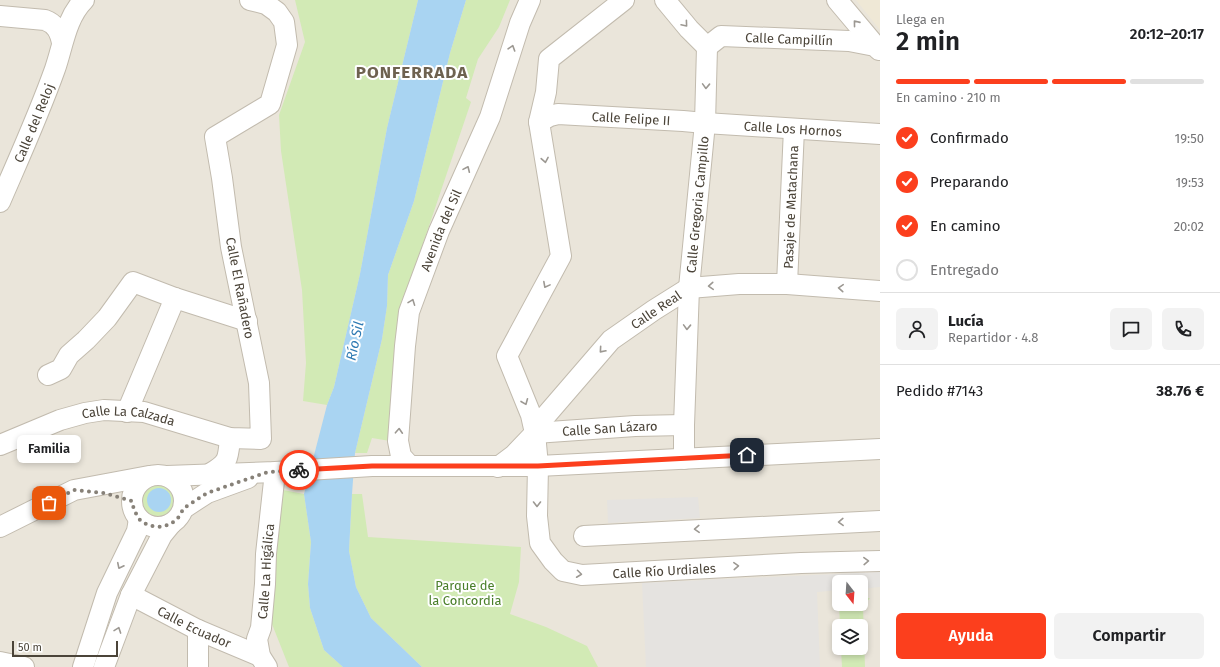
<!DOCTYPE html>
<html lang="es">
<head>
<meta charset="utf-8">
<style>
  :root { --surface:#fff; --page:#f2f2f2; --text:#202124; --muted:#757577; --line:#e0e0e0; --accent:#fc3f1d }
  body { margin:0; font-family:"Fira Sans",sans-serif; background:var(--page); color:var(--text); height:100vh; display:flex; flex-direction:column; font-size:15px; white-space:nowrap }
  * { box-sizing:border-box; margin:0 }
  p { font-size:13px; color:var(--muted) }
  .icon { flex:none; width:22px; height:22px; fill:none; stroke:currentColor; stroke-width:2; stroke-linecap:round; stroke-linejoin:round }
  .map { position:relative; flex:1; overflow:hidden }
  .sheet { display:flex; flex-direction:column; background:var(--surface); width:340px }
  .sheet>* { flex:none }
  .needle { width:26px; rotate:163deg }
  .fabs { position:absolute; left:832px; top:575px; display:grid; gap:8px }
  .fabs a { display:grid; place-items:center; width:36px; height:36px; border-radius:6px; background:var(--surface); box-shadow:0 2px 6px #0003; font-size:20px }
  .scale { position:absolute; left:12px; bottom:10px; width:106px; box-sizing:border-box; padding-left:4px; border:2px solid #4b4439; border-top:0; font-size:11px; line-height:14px; white-space:nowrap; color:#4b4439; -webkit-text-stroke:3px #fff; paint-order:stroke }
  .pin { position:absolute; display:grid; place-items:center; width:34px; height:34px; color:#fff; margin:-17px; border-radius:8px; box-shadow:0 2px 6px #0006 }
  .courier { position:absolute; display:grid; place-items:center; width:40px; height:40px; margin:-20px; border:3px solid #fc3f1d; border-radius:50%; background:#fff; color:#222; box-shadow:0 1px 5px #0007 }
  .bubble { position:absolute; height:28px; border-radius:6px; background:var(--surface); box-shadow:0 2px 6px #0003; font-size:13px; font-weight:600; line-height:28px; text-align:center }
  .overview em { font-style:normal; font-weight:600 }
  .overview div { display:flex; flex-direction:column-reverse }
  .overview { display:flex; align-items:center; justify-content:space-between; height:68px; padding:0 16px }
  h1 { font-size:26px; font-weight:600; line-height:30px }
  .bar { display:grid; grid-template-columns:repeat(4,1fr); gap:6px 4px; align-content:center; height:48px; padding:0 16px }
  .bar i { height:5px; border-radius:3px; background:var(--line) }
  .bar .selected { background:var(--accent) }
  .bar p { grid-column:span 4 }
  .line { display:flex; align-items:center; gap:10px; padding:0 16px; border-top:1px solid var(--line) }
  .line div { flex:1 }
  .round { display:grid; place-items:center; flex:none; width:42px; height:42px; border-radius:6px; background:var(--page) }
  ol { padding:0 16px; list-style:none }
  li { display:flex; align-items:center; gap:12px; height:44px }
  li p { margin-inline-start:auto }
  li .icon { padding:4px; border-radius:50%; background:var(--accent); color:#fff; stroke-width:4 }
  li:last-child { color:var(--muted) }
  li i { width:22px; height:22px; border:2px solid var(--line); border-radius:50% }
  .button { display:flex; gap:8px; margin-top:auto; padding:8px 16px }
  .button a { flex:1; height:46px; border-radius:6px; background:var(--accent); color:#fff; font-size:16px; font-weight:600; line-height:46px; text-align:center }
  .button a+a { background:var(--page); color:var(--text) }
  main { display:flex; flex:1; min-height:0 }
  .map>svg:first-child { display:block }
</style>
</head>
<body>
<main>
<div class="map">
<svg width="880" height="667" viewBox="0 0 880 667">
  <rect width="100%" height="100%" fill="#f6f3ec"/>
  <!-- residential -->
  <path fill="#eae5da" fill-rule="evenodd" d="M0,0H880V667H0ZM839,582H861V604H839ZM839,626H861V648H839Z"/>
  <!-- education -->
  <polygon fill="#efe8d6" points="856,0 880,0 880,30"/>
  <!-- green -->
  <g fill="#d2eab5">
    <polygon points="295,0 418,0 387,128 360,274 334,387 327,405 303,401 306,363 302,290 281,151 279,115 305,42"/>
    <polygon points="466,0 510,0 499,27 478,59 466,98 471,102 405,297 390,441 372,438 367,453 355,453 382,339 387,306 388,275 414,201 450,53"/>
    <circle cx="159" cy="500" r="18"/>
    <polygon points="283,490 304,494 311,542 308,584 310,608 324,650 343,667 289,667 268,614 271,602 275,576 274,552"/>
    <polygon points="352,494 362,494 368,537 521,547 519,582 510,614 546,627 587,646 598,667 422,667 371,618 356,587 349,551"/>
    <polygon points="861,598 870,598 863,606 865,667 842,667 841,648 861,648 861,626 840,626 839,604 861,604"/>
  </g>
  <!-- parking -->
  <g fill="#e5e3e0">
    <polygon points="698,497 700,518 608,523 607,500"/>
    <polygon points="880,572 880,587 861,589 861,582 839,582 839,590 817,592 820,667 646,667 642,583"/>
  </g>
  <!-- water -->
  <g fill="#a9d4f2">
    <polygon points="418,0 466,0 450,53 414,201 388,275 387,306 382,339 355,453 352,494 349,551 356,587 371,618 422,667 343,667 324,650 310,608 308,584 311,542 304,494 327,405 334,387 360,274 387,128"/>
    <circle cx="159" cy="500" r="12"/>
  </g>
  <g fill="none" stroke-linecap="round" stroke-linejoin="round">
    <!-- minor casing -->
    <g stroke="#c2bbae" stroke-width="22">
      <g id="minor">
        <polyline points="665,0 689,29 707,47"/>
        <polyline points="837,0 879,50"/>
        <path d="M0,16L45,20C56,24 60,32 62,43"/>
        <path id="s1" d="M707,47L721,36L849,41L880,47"/>
        <path id="s2" d="M539,122L550,116L558,114L683,121L705,123L880,134"/>
        <path id="s3" d="M0,202C19,158 39,114 55,69C63,46 66,18 84,0"/>
        <path id="s4" d="M787,284L794,129"/>
        <path id="s5" d="M880,291L787,284H739L689,288L654,310L611,340L542,420L535,433L538,466L537,516L540,543L553,561L563,571L582,575L801,563L880,561"/>
        <polyline points="48,375 61,369 69,355 86,340 107,318 133,282 175,298 247,321"/>
        <polyline points="127,412 175,298"/>
        <polyline points="535,433 531,415 507,356 561,256 539,122 546,92 549,59 624,0"/>
        <path id="s6" d="M535,433L635,426L684,425"/>
        <path id="s7" d="M0,445L60,420L85,413L104,410L144,412L230,438L261,439L259,383L231,247L222,178L215,137L270,104L287,45L284,22L277,12L266,4L250,0"/>
        <path id="s8" d="M684,459V425L689,288L705,123L707,47"/>
        <path id="s9" d="M410,466L401,456L398,441L405,346L409,312L439,231L490,117L520,23L530,0"/>
        <polyline points="498,467 514,455 535,433"/>
        <path d="M211,473C229,462 228,459 230,438"/>
        <circle cx="158" cy="501" r="26"/>
        <polyline points="167,476 275,472 372,466 538,466 880,449"/>
        <polyline points="184,508 207,493 248,478"/>
        <polyline points="0,527 74,490 149,476"/>
        <polyline points="584,536 880,521"/>
        <path id="s10" d="M131,595L198,630L260,656"/>
        <polyline points="0,662 24,667"/>
        <polyline points="83,667 107,593 137,531 139,519"/>
        <polyline points="104,667 131,595 162,535 171,524"/>
        <polyline points="198,667 198,630"/>
        <path id="s11" d="M267,667L260,656L257,639L261,628L265,584L266,554L275,472"/>
      </g>
    </g>
    <!-- minor -->
    <use href="#minor" stroke="#fff" stroke-width="20"/>
  </g>
  <!-- one-way arrows -->
  <defs><path id="oneway-chevron" d="M-2-3.5L2.5 0L-2 3.5" fill="none" stroke-width="1.6" stroke-linecap="round" stroke-linejoin="round"/></defs>
  <g stroke="#9c9892">
    <use href="#oneway-chevron" transform="translate(856 23) rotate(-129)"/>
    <use href="#oneway-chevron" transform="translate(685 24) rotate(50)"/>
    <use href="#oneway-chevron" transform="translate(512 48) rotate(-72)"/>
    <use href="#oneway-chevron" transform="translate(706 86) rotate(92)"/>
    <use href="#oneway-chevron" transform="translate(545 160) rotate(80)"/>
    <use href="#oneway-chevron" transform="translate(467 169) rotate(-66)"/>
    <use href="#oneway-chevron" transform="translate(546 285) rotate(118)"/>
    <use href="#oneway-chevron" transform="translate(711 286) rotate(176)"/>
    <use href="#oneway-chevron" transform="translate(841 288) rotate(-176)"/>
    <use href="#oneway-chevron" transform="translate(412 302) rotate(-69)"/>
    <use href="#oneway-chevron" transform="translate(687 327) rotate(92)"/>
    <use href="#oneway-chevron" transform="translate(602 350) rotate(131)"/>
    <use href="#oneway-chevron" transform="translate(525 402) rotate(68)"/>
    <use href="#oneway-chevron" transform="translate(399 431) rotate(-87)"/>
    <use href="#oneway-chevron" transform="translate(537 504) rotate(90)"/>
    <use href="#oneway-chevron" transform="translate(841 522) rotate(178)"/>
    <use href="#oneway-chevron" transform="translate(697 529) rotate(177)"/>
    <use href="#oneway-chevron" transform="translate(866 561) rotate(-2)"/>
    <use href="#oneway-chevron" transform="translate(120 566) rotate(116)"/>
    <use href="#oneway-chevron" transform="translate(736 566) rotate(-3)"/>
    <use href="#oneway-chevron" transform="translate(579 574) rotate(7)"/>
    <use href="#oneway-chevron" transform="translate(118 630) rotate(-70)"/>
  </g>
  <g fill="none" stroke-linecap="round" stroke-linejoin="round">
    <!-- done -->
    <polyline stroke="#878178" stroke-width="4" stroke-dasharray="0 7.2" points="49,503 74,490 104,493 132,501 134,510 139,519 144,523 152,526 161,527 171,524 178,518 184,508 207,493 268,472 299,470"/>
    <!-- route -->
    <polyline stroke="#fc3f1d" stroke-width="5" points="299,470 372,466 538,466 747,455"/>
  </g>
  <g text-anchor="middle" dominant-baseline="central" stroke-width="4" stroke-linejoin="round" paint-order="stroke">
    <!-- street labels -->
    <g font-size="13" fill="#4b4439" stroke="#fff">
      <text stroke="none"><textPath href="#s1" startOffset="86">Calle Campillín</textPath></text>
      <text stroke="none"><textPath href="#s2" startOffset="94">Calle Felipe II</textPath></text>
      <text stroke="none"><textPath href="#s3" startOffset="86">Calle del Reloj</textPath></text>
      <text stroke="none"><textPath href="#s2" startOffset="256">Calle Los Hornos</textPath></text>
      <text stroke="none"><textPath href="#s8" startOffset="255">Calle Gregoria Campillo</textPath></text>
      <text stroke="none"><textPath href="#s4" startOffset="77">Pasaje de Matachana</textPath></text>
      <text stroke="none"><textPath href="#s9" startOffset="246">Avenida del Sil</textPath></text>
      <text transform="translate(240 288) rotate(79)">Calle El Rañadero</text>
      <text transform="translate(656 310) rotate(-34)">Calle Real</text>
      <text stroke="none"><textPath href="#s7" startOffset="135">Calle La Calzada</textPath></text>
      <text stroke="none"><textPath href="#s6" startOffset="75">Calle San Lázaro</textPath></text>
      <text stroke="none"><textPath href="#s5" startOffset="654">Calle Río Urdiales</textPath></text>
      <text stroke="none"><textPath href="#s11" startOffset="99">Calle La Higálica</textPath></text>
      <text stroke="none"><textPath href="#s10" startOffset="71">Calle Ecuador</textPath></text>
    </g>
    <!-- park labels -->
    <g font-size="13" fill="#4a7f2a" stroke="#fff">
      <text x="465" y="585">Parque de<tspan x="465" dy="15">la Concordia</tspan></text>
    </g>
    <!-- water labels -->
    <g font-size="14" font-style="italic" fill="#2e7ab2" stroke="#fff">
      <text transform="translate(355 341) rotate(-78)">Río Sil</text>
    </g>
    <!-- district labels -->
    <g font-size="17" font-weight="bold" letter-spacing="1" fill="#6e6250" stroke="#fff">
      <text x="412" y="72">PONFERRADA</text>
    </g>
  </g>
</svg>
<div class="fabs">
<a><svg class="needle" viewBox="-14 -14 28 28"><path d="M0-13l5 13h-10z" fill="#e53935"/><path d="M0 13l5-13h-10z" fill="#757577"/></svg></a>
<a><svg class="icon" aria-label="layers" viewBox="0 0 24 24"><path d="M12 4l9 5-9 5-9-5zM3 14l9 5 9-5"/></svg></a>
</div>
<div class="scale">50 m</div>
<div class="pin" style="left:49px;top:503px;background:#ea580c"><svg class="icon" aria-label="bag" viewBox="0 0 24 24"><path d="M5 8h14l-1 12H6zM9 8a3 3 0 0 1 6 0"/></svg></div>
<div class="pin" style="left:747px;top:455px;background:#1f2937"><svg class="icon" aria-label="home" viewBox="0 0 24 24"><path d="M3 11l9-7 9 7M6 9v11h12V9"/></svg></div>
<div class="courier" style="left:299px;top:470px"><svg class="icon" aria-label="bike" viewBox="0 0 24 24"><circle cx="6" cy="16" r="4"/><circle cx="18" cy="16" r="4"/><path d="M6 16l4-8h5l3 8M10 8l3 8H6M13 5h3"/></svg></div>
<div class="bubble" style="left:17px;top:435px;width:64px">Familia</div>
</div>
<section class="sheet">
<div class="overview"><div><h1>2 min</h1><p>Llega en</p></div><em>20:12–20:17</em></div>
<div class="bar"><i class="selected"></i><i class="selected"></i><i class="selected"></i><i></i><p>En camino · 210 m</p></div>
<ol>
<li><svg class="icon" aria-label="check" viewBox="0 0 24 24"><path d="M5 12l5 5 9-10"/></svg>Confirmado<p>19:50</p></li>
<li><svg class="icon" aria-label="check" viewBox="0 0 24 24"><path d="M5 12l5 5 9-10"/></svg>Preparando<p>19:53</p></li>
<li><svg class="icon" aria-label="check" viewBox="0 0 24 24"><path d="M5 12l5 5 9-10"/></svg>En camino<p>20:02</p></li>
<li><i></i>Entregado</li>
</ol>
<div class="line" style="height:72px"><a class="round"><svg class="icon" aria-label="person" viewBox="0 0 24 24"><circle cx="12" cy="8" r="4"/><path d="M4 21q1-7 8-7t8 7"/></svg></a><div><b>Lucía</b><p>Repartidor · 4.8</p></div><a class="round"><svg class="icon" aria-label="chat" viewBox="0 0 24 24"><path d="M4 5h16v11H9l-5 4z"/></svg></a><a class="round"><svg class="icon" aria-label="phone" viewBox="0 0 24 24"><path d="M5 4h4l2 5-3 2q2 4 5 5l2-3 5 2v4C11 20 4 13 5 4z"/></svg></a></div>
<div class="line" style="height:52px"><div>Pedido #7143</div><b>38.76 €</b></div>
<div class="button"><a>Ayuda</a><a>Compartir</a></div>
</section>
</main>
</body>
</html>
